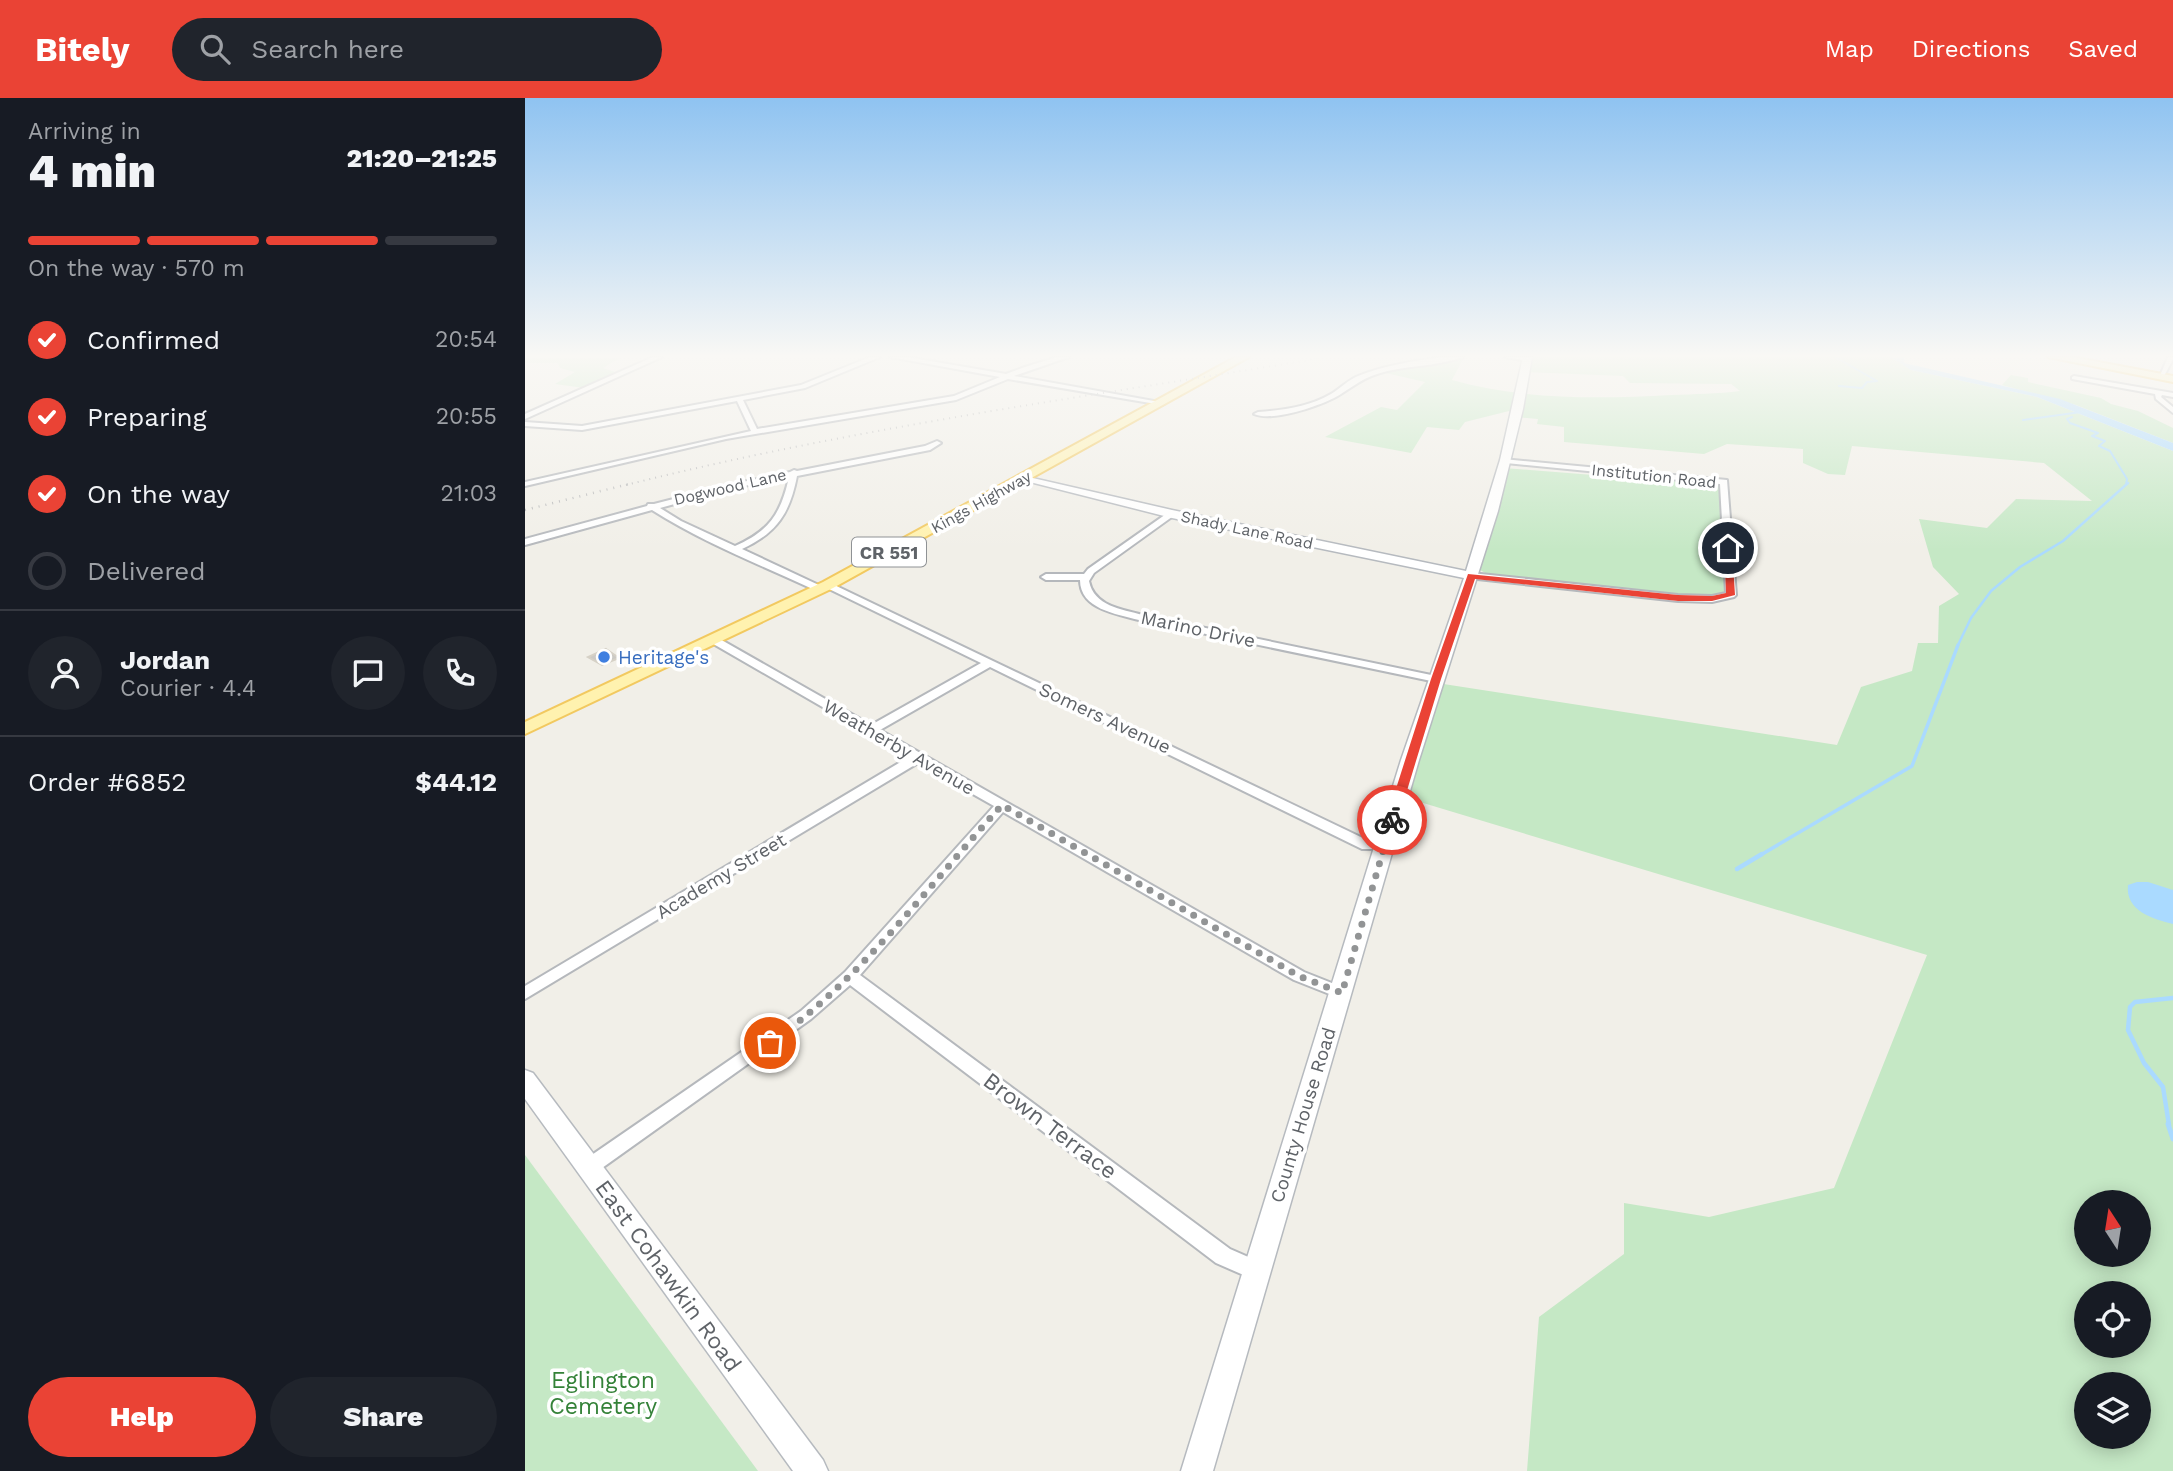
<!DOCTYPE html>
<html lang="en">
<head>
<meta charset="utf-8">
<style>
  :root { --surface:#171b24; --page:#20242c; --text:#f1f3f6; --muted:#9ea1a6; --line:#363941; --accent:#ea4335 }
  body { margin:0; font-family:"Work Sans",sans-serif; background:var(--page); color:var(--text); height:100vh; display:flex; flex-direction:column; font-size:26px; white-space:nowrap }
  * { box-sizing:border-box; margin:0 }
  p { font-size:23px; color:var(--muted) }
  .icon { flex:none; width:38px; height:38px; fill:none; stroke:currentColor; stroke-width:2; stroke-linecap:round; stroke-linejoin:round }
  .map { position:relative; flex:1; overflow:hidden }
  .details { display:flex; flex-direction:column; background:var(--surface); width:525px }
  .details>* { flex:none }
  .needle { width:46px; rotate:348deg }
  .buttons { position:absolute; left:1549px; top:1092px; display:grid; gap:14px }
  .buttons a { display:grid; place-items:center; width:77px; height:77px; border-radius:50%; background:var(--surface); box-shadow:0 4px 18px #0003; font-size:35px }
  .pin { position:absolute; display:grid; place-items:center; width:60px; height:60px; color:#fff; margin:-30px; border:4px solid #fff; border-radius:50%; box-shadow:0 2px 7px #0007 }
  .courier { position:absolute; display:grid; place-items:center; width:70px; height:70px; margin:-35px; border:5px solid #ea4335; border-radius:50%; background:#fff; color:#222; box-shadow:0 2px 9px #0007 }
  .head em { font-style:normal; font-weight:800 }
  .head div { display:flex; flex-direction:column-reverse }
  .head { display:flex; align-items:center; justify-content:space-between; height:119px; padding:0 28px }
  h1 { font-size:46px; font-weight:800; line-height:52px }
  .bar { display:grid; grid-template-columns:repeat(4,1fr); gap:10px 7px; align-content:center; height:84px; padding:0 28px }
  .bar i { height:9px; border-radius:5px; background:var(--line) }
  .bar .on { background:var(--accent) }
  .bar p { grid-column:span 4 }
  .line { display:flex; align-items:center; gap:18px; padding:0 28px; border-top:2px solid var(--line) }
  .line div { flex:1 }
  .round { display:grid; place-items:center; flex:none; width:74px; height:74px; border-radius:37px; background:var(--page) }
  ol { padding:0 28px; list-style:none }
  li { display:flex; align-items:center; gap:21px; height:77px }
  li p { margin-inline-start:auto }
  li .icon { padding:7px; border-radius:50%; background:var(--accent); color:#fff; stroke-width:4 }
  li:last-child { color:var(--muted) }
  li i { width:38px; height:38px; border:4px solid var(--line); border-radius:50% }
  .cta { display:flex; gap:14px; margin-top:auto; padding:14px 28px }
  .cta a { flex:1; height:80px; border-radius:42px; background:var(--accent); color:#fff; font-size:28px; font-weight:800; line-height:80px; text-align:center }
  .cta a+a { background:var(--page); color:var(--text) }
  header { display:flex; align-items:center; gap:42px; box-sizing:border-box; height:98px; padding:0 35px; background:var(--accent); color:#fff }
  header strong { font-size:33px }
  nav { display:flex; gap:38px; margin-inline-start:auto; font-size:24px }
  .search { width:490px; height:63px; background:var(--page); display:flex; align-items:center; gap:18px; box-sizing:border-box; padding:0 24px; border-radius:38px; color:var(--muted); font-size:26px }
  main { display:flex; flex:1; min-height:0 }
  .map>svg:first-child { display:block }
</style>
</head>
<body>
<header>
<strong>Bitely</strong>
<div class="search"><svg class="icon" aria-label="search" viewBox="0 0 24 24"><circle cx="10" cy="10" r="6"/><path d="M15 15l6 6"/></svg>Search here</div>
<nav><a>Map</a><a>Directions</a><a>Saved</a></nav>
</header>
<main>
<section class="details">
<div class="head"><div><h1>4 min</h1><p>Arriving in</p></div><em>21:20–21:25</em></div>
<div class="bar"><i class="on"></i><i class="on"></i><i class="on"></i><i></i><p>On the way · 570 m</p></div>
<ol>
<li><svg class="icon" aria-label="check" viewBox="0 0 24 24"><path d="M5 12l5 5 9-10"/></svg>Confirmed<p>20:54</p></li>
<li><svg class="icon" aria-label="check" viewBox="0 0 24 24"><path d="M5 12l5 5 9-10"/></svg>Preparing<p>20:55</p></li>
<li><svg class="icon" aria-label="check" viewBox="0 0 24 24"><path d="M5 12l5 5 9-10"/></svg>On the way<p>21:03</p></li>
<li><i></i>Delivered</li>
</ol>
<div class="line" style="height:126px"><a class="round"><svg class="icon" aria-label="person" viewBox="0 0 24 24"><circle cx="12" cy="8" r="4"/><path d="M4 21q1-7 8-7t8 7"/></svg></a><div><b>Jordan</b><p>Courier · 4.4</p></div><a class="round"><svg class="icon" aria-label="chat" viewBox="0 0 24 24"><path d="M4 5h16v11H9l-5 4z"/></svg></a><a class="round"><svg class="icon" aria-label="phone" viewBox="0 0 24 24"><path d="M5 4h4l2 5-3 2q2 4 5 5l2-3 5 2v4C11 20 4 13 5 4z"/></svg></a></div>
<div class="line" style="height:91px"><div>Order #6852</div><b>$44.12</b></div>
<div class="cta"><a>Help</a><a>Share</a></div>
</section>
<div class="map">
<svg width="1648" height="1373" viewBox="0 0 1648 1373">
  <rect width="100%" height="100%" fill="#f1efe8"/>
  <!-- green -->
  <g fill="#c5e8c5" fill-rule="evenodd">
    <path d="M925,259H939L927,282C998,302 1073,301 1146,297C1169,296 1193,296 1215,293L1206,286L1105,285L1098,278L1000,274L1003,259H1367L1386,272L1512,299L1648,353V1373H1002L1014,1219L1099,1156V1105L1184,1119L1309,1090L1402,857L875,698L912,585L1312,647L1336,589L1387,573L1393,545H1413L1414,508L1434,496L1408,469L1394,421L1462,430L1491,401L1567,403L1519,365L1327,348L1320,377L1303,376L1278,365V351L1202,346L1179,356L1039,344V329L1012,326L1013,321L991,319L984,313L940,324L934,332L902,329L886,355L800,339L856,309L872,312L900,284L852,273ZM1561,1104H1614V1157H1561ZM1561,1195H1614V1248H1561ZM1561,1286H1614V1339H1561Z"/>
    <polygon points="0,260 95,260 78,270 93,275 59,290 30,286 50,274 35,270 33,265 0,265"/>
    <polygon points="1486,277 1503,280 1503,284 1576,300 1586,306 1613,313 1648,330 1648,345 1551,307 1477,287"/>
    <polygon points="979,370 1194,387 1200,497 1149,498 961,478 962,476 950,469"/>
    <polygon points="0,1057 233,1373 0,1373"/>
  </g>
  <!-- water -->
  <g fill="#aadaff">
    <polygon points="1379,259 1379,265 1535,301 1648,345 1648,353 1512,299 1386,272 1367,260"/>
    <path d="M1612,784H1623L1648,792V826C1628,821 1600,813 1603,787Z"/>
  </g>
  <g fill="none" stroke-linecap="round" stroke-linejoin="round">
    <!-- stream-far4 -->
    <g stroke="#aadaff" stroke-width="2">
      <polyline points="1310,259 1352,283 1342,284 1337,290 1314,288"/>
      <polyline points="1547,319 1542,321 1545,325 1573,335 1567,338 1580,343 1574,348 1585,353 1602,381 1601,387"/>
      <polyline points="1498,322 1556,314"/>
    </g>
    <!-- stream-far3 -->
    <polyline stroke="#aadaff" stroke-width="2.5" points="1432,549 1446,520 1466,493 1495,469 1538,443 1603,385"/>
    <!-- stream-far2 -->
    <polyline stroke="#aadaff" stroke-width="3.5" points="1234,758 1387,668 1433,547"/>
    <!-- stream-far1 -->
    <g stroke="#aadaff" stroke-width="4.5">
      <polyline points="1212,771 1237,756"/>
      <polyline points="1644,1027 1638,989 1619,965 1603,932 1605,909 1610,904 1648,900"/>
    </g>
    <!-- stream -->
    <polyline stroke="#aadaff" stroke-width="5" points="1643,1026 1648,1041"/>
  </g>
  <!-- building -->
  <polygon fill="#cccac5" stroke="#d6d1c6" stroke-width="2" points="81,551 94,560 77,567 63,559"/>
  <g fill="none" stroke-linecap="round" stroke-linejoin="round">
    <!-- street casing -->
    <g stroke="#b5b8bc" stroke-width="4">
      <g id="street">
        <polygon points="128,259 137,259 0,321 0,316"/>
        <polygon points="345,259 355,259 280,290 218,302 232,331 429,298 475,279 365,259 382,259 481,276 500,269 532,259 544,259 489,278 640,305 637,307 483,281 431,302 201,341 0,388 0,384 226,333 212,303 57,332 0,328 0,324 57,328 276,287"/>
        <path d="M918,259H938C911,269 879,267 852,276C835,281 824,292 809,300C791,309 747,324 729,316L733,314C758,312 784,309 806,296C816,290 823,282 833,278C860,267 889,263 918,259Z"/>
        <polygon points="980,259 1004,259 1006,261 1003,263"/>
        <polygon points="1643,259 1648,259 1648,261 1638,280 1634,280"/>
        <polygon points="1549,278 1648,295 1648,299 1637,297 1636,299 1648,309 1648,315 1631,301 1630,296 1547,281 1547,279"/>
        <path d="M412,343L416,345L405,352L272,378C265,415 252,435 217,451L298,489V493H292C236,467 179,445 127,412L0,447V441L122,408L123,406H129L203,387L265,374L269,372L272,373L400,348ZM264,379C256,416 244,433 210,448L156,423L135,410L204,391Z"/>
        <polygon points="978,361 1202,382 1211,497 1209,499 1187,504 1153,503 943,480 943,476 946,475 1153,497 1187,498 1201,495 1195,386 981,365 978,365"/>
        <path d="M644,414L651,416L569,475L564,483C569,508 596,511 618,517L911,578L916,581L911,584L614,522C591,516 555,511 555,482H521L516,479L521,476H559L563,471Z"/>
        <polygon points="303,484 844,743 864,745 866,748 864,751 837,751 465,569 355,632 779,874 822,891 825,895 822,899 817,901 769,882 478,714 335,877 705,1151 737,1165 740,1172 737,1179 730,1182 691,1165 325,887 286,921 70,1075 64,1077 58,1075 55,1069 58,1063 276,913 320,874 469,708 393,665 0,901 0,888 384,659 185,544 185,540 193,540 346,627 456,565 300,489 300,485"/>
      </g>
    </g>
    <!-- secondary casing -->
    <g stroke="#b6babf" stroke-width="3">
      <g id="secondary">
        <polygon points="998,259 1007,259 998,311 973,413 894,662 688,1373 656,1373 876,662 939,480 647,420 493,381 499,378 647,412 941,473 975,362"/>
        <polygon points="0,972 8,975 298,1362 303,1373 268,1373 0,1001"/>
      </g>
    </g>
    <!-- primary casing -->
    <g stroke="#f2c960" stroke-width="4">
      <g id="primary">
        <polygon points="711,259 724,259 308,490 0,636 0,624 298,484"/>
        <polygon points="1523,259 1547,259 1648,278 1648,284"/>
      </g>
    </g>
    <!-- street -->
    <use href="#street" fill="#fff" fill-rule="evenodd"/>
    <!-- secondary -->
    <use href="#secondary" fill="#fff" fill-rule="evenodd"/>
    <!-- primary -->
    <use href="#primary" fill="#fff2af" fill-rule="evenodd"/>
    <!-- rail-far1 -->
    <path stroke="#b6b7b8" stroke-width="2" stroke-dasharray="1 5" stroke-linecap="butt" d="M101,387C331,329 568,298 802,259"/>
    <!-- rail -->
    <polyline stroke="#b6b7b8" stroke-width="2.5" stroke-dasharray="1 6" stroke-linecap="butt" points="0,412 108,385"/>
  </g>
  <!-- sky -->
  <linearGradient id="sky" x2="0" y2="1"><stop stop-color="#8fc3f1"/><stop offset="0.57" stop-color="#f9f8f5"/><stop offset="1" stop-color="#f9f8f5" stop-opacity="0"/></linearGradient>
  <rect width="1648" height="452" fill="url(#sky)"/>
  <!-- route -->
  <polygon fill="#ea4335" points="1203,448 1207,450 1210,497 1187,503 1153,503 950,481 916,581 873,722 867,726 863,724 861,722 906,581 943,476 1153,497 1187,498 1201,495 1199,450"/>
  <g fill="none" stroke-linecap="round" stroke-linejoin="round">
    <!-- done -->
    <path stroke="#929495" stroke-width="7" stroke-dasharray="0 12.6" d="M245,945C336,882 403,788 477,707L774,878L817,895L867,722"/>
  </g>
  <!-- markers -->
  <circle fill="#3f7fe0" stroke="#fff" stroke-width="2.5" cx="79" cy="559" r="7"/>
  <g text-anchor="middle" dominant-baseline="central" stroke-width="7" stroke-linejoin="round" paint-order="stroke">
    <!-- far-street labels -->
    <g font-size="16" fill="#5f6368" stroke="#fff">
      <text transform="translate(1129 378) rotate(6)">Institution Road</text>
      <text transform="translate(205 389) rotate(-13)">Dogwood Lane</text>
      <text transform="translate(456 404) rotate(-29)">Kings Highway</text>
      <text transform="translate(722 432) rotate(12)">Shady Lane Road</text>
    </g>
    <!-- shield labels -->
    <rect fill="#fff" stroke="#8f9295" stroke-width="2" x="327" y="439.5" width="74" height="29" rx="5"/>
    <g font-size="18" font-weight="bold" fill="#5f6368">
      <text x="364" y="454">CR 551</text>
    </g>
    <!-- street labels -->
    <g font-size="19" fill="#5f6368" stroke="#fff">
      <text transform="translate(673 531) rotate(12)">Marino Drive</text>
      <text transform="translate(580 620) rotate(25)">Somers Avenue</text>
      <text transform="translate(374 649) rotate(30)">Weatherby Avenue</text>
      <text transform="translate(196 778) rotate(-31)">Academy Street</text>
      <text transform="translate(778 1017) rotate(-73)">County House Road</text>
    </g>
    <!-- shop labels -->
    <g font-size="19" fill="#366cbe" stroke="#fff" text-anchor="start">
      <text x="93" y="559">Heritage's</text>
    </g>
    <!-- near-street labels -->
    <g font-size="23" fill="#5f6368" stroke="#fff">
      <text transform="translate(525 1028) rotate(37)">Brown Terrace</text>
      <text transform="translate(143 1178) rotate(54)">East Cohawkin Road</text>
    </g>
    <!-- near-park labels -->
    <g font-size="23" fill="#348238" stroke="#fff">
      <text x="78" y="1282">Eglington<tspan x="78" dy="26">Cemetery</tspan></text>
    </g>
  </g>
</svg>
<div class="buttons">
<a><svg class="needle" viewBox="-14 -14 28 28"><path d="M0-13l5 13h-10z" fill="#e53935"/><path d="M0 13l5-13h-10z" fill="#9ea1a6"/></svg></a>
<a><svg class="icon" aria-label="locate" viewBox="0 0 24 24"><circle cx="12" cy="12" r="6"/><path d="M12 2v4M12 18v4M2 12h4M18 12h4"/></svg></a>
<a><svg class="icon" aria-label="layers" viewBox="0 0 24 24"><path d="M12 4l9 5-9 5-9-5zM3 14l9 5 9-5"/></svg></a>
</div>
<div class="pin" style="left:245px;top:945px;background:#ea580c"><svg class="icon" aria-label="bag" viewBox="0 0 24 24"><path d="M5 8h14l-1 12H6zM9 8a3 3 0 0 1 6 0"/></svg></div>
<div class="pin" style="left:1203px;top:450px;background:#1f2937"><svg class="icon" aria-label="home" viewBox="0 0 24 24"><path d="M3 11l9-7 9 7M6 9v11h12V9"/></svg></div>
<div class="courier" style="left:867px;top:722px"><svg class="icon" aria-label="bike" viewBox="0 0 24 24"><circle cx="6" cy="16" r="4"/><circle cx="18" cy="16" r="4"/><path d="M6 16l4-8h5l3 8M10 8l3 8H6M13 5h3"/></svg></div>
</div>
</main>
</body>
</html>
